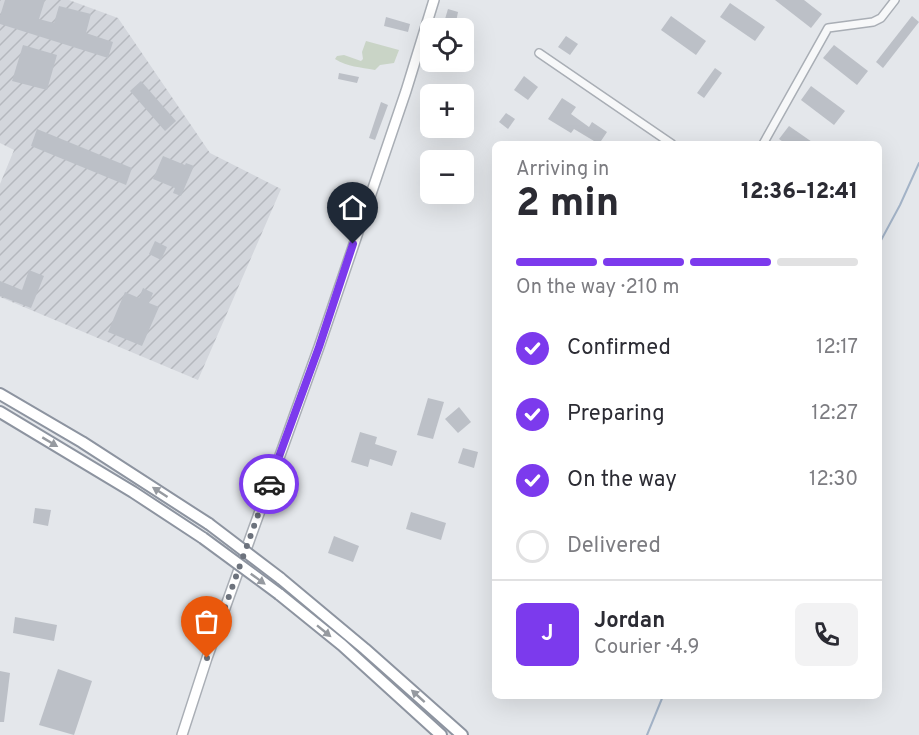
<!DOCTYPE html>
<html lang="en">
<head>
<meta charset="utf-8">
<style>
  :root { --surface:#fff; --page:#f2f2f3; --text:#2b2b33; --muted:#7c7c81; --line:#e1e1e2; --accent:#7c3aed }
  body { margin:0; font-family:Overpass,sans-serif; background:var(--page); color:var(--text); height:100vh; display:flex; flex-direction:column; font-size:22px; white-space:nowrap }
  * { box-sizing:border-box; margin:0 }
  p { font-size:20px; color:var(--muted) }
  .icon { flex:none; width:33px; height:33px; fill:none; stroke:currentColor; stroke-width:2; stroke-linecap:round; stroke-linejoin:round }
  .map { position:relative; flex:1; overflow:hidden }
  .details { position:absolute; left:492px; top:141px; width:390px; height:558px; display:flex; flex-direction:column; background:var(--surface); border-radius:9px; box-shadow:0 6px 24px #0002 }
  .details>* { flex:none }
  .tools { position:absolute; left:420px; top:18px; display:grid; gap:12px }
  .tools a { display:grid; place-items:center; width:54px; height:54px; border-radius:9px; background:var(--surface); box-shadow:0 6px 24px #0002; font-size:30px }
  .pin { position:absolute; display:grid; place-items:center; width:51px; height:51px; color:#fff; margin:-62px -26px; border-radius:50% 50% 50% 0; rotate:-45deg; box-shadow:0 0 6px #0007 }
  .pin .icon { rotate:45deg }
  .courier { position:absolute; display:grid; place-items:center; width:60px; height:60px; margin:-30px; border:4px solid #7c3aed; border-radius:50%; background:#fff; color:#222; box-shadow:0 2px 8px #0007 }
  .headline em { font-style:normal; font-weight:800 }
  .headline div { display:flex; flex-direction:column-reverse }
  .headline { display:flex; align-items:center; justify-content:space-between; height:102px; padding:0 24px }
  h1 { font-size:39px; font-weight:800; line-height:45px }
  .bar { display:grid; grid-template-columns:repeat(4,1fr); gap:9px 6px; align-content:center; height:72px; padding:0 24px }
  .bar i { height:8px; border-radius:4px; background:var(--line) }
  .bar .on { background:var(--accent) }
  .bar p { grid-column:span 4 }
  .line { display:flex; align-items:center; gap:15px; padding:0 24px; border-top:2px solid var(--line) }
  .line div { flex:1 }
  .round { display:grid; place-items:center; flex:none; width:63px; height:63px; border-radius:9px; background:var(--page) }
  ol { padding:0 24px; list-style:none }
  li { display:flex; align-items:center; gap:18px; height:66px }
  li p { margin-inline-start:auto }
  li .icon { padding:6px; border-radius:50%; background:var(--accent); color:#fff; stroke-width:4 }
  li:last-child { color:var(--muted) }
  li i { width:33px; height:33px; border:3px solid var(--line); border-radius:50% }
  .map>svg:first-child { display:block }
</style>
</head>
<body>
<div class="map">
<svg width="919" height="735" viewBox="0 0 919 735">
  <defs>
    <pattern id="industrial-furrows" width="10" height="10" patternUnits="userSpaceOnUse" patternTransform="scale(1.5)"><rect width="10" height="10" fill="#d3d6dc"/><path d="M-1 1l2-2M0 10L10 0M9 11l2-2" fill="none" stroke="#b5b8be"/></pattern>
  </defs>
  <rect width="100%" height="100%" fill="#e4e7eb"/>
  <!-- industrial -->
  <polygon fill="url(#industrial-furrows)" points="0,0 69,0 118,18 210,153 281,189 198,380 0,297 0,184 14,150 0,143"/>
  <!-- green -->
  <path fill="#c9d4c6" d="M366,41L399,50L394,63L380,65L375,70C360,67 348,67 335,59L337,56L344,55L361,61L363,59L362,52Z"/>
  <g fill="none" stroke-linecap="round" stroke-linejoin="round">
    <!-- stream -->
    <g stroke="#a3b3c7" stroke-width="2">
      <polyline points="879,244 900,205 919,163"/>
      <polyline points="647,735 663,696"/>
    </g>
  </g>
  <!-- building -->
  <g fill="#bcc0c7">
    <polygon points="5,0 45,0 39,19 54,23 59,6 91,14 86,33 113,42 108,58 0,24 0,16"/>
    <polygon points="775,0 804,0 822,14 811,28"/>
    <polygon points="730,3 765,27 755,41 720,17"/>
    <polygon points="448,9 458,12 456,22 445,19"/>
    <polygon points="671,16 706,41 696,55 661,30"/>
    <polygon points="912,16 919,22 883,68 876,62"/>
    <polygon points="386,17 410,24 408,32 384,26"/>
    <polygon points="566,36 578,44 570,55 558,47"/>
    <polygon points="23,45 57,55 47,90 12,81"/>
    <polygon points="834,45 868,71 857,85 823,58"/>
    <polygon points="715,68 722,73 704,98 697,93"/>
    <polygon points="339,73 359,77 357,83 338,79"/>
    <polygon points="524,76 538,87 528,100 514,90"/>
    <polygon points="141,81 176,121 165,131 130,91"/>
    <polygon points="811,86 845,111 834,125 801,100"/>
    <polygon points="562,98 576,107 571,114 589,127 592,122 607,132 599,144 574,129 571,133 548,119"/>
    <polygon points="381,102 388,105 375,140 369,138"/>
    <polygon points="506,113 515,119 508,129 499,122"/>
    <polygon points="789,126 815,144 786,144 779,139"/>
    <polygon points="37,129 132,168 126,185 31,146"/>
    <polygon points="163,156 185,165 186,163 194,166 181,196 173,193 175,188 153,179"/>
    <polygon points="339,192 351,195 346,210 335,207"/>
    <polygon points="155,241 167,247 161,260 149,254"/>
    <polygon points="29,270 44,276 31,308 0,296 0,281 22,290"/>
    <polygon points="143,288 153,293 149,303 159,307 142,346 108,332 125,292 139,298"/>
    <polygon points="428,398 444,402 433,439 417,435"/>
    <polygon points="459,407 471,422 458,433 445,419"/>
    <polygon points="360,432 377,437 375,444 397,451 392,466 370,459 368,467 351,462"/>
    <polygon points="463,448 478,452 474,468 458,463"/>
    <polygon points="35,508 51,510 48,526 33,523"/>
    <polygon points="411,512 446,523 441,540 406,529"/>
    <polygon points="334,536 359,546 353,562 328,553"/>
    <polygon points="15,617 57,625 54,641 13,633"/>
    <polygon points="58,669 92,681 74,735 39,725"/>
    <polygon points="0,671 10,673 4,722 0,722"/>
  </g>
  <g fill="none" stroke-linecap="round" stroke-linejoin="round">
    <!-- minor casing -->
    <g stroke="#a9aeb5" stroke-width="10">
      <g id="minor">
        <polyline points="539,53 672,144"/>
        <polyline points="763,144 828,28 873,22 881,18 895,0"/>
      </g>
    </g>
    <!-- secondary casing -->
    <g stroke="#a9aeb5" stroke-width="12">
      <polyline id="secondary" points="182,735 207,658 319,347 406,91 434,0"/>
    </g>
    <!-- trunk casing -->
    <g stroke="#8d94a0" stroke-width="14">
      <g id="trunk">
        <polyline points="0,394 82,442 209,524"/>
        <polyline points="0,412 133,492 203,538"/>
        <polyline points="280,578 365,649 462,735"/>
        <polyline points="279,594 342,645 441,735"/>
      </g>
    </g>
    <!-- minor -->
    <use href="#minor" stroke="#f7f8f9" stroke-width="7"/>
    <!-- secondary -->
    <use href="#secondary" stroke="#fff" stroke-width="9"/>
    <!-- trunk -->
    <use href="#trunk" stroke="#fff" stroke-width="10"/>
    <!-- trunk-bridge casing -->
    <g stroke="#8d94a0" stroke-width="14" stroke-linecap="butt">
      <g id="trunk-bridge">
        <polyline points="209,524 280,578"/>
        <polyline points="203,538 279,594"/>
      </g>
    </g>
    <!-- trunk-bridge -->
    <use href="#trunk-bridge" stroke="#fff" stroke-width="10"/>
  </g>
  <!-- one-way arrows -->
  <defs><path id="oneway-solid" d="M-6-.8H1V-3.2L6.5 0L1 3.2V.8H-6Z" transform="scale(1.5)"/></defs>
  <g fill="#969aa0">
    <use href="#oneway-solid" transform="translate(50 442) rotate(31)"/>
    <use href="#oneway-solid" transform="translate(160 492) rotate(-147)"/>
    <use href="#oneway-solid" transform="translate(258 579) rotate(36)"/>
    <use href="#oneway-solid" transform="translate(324 631) rotate(39)"/>
    <use href="#oneway-solid" transform="translate(418 696) rotate(-138)"/>
  </g>
  <g fill="none" stroke-linecap="round" stroke-linejoin="round">
    <!-- done -->
    <polyline stroke="#6d737d" stroke-width="6" stroke-dasharray="0 10.8" points="207,658 269,484"/>
    <!-- route -->
    <polyline stroke="#7c3aed" stroke-width="8" points="269,484 319,347 353,244"/>
  </g>
</svg>
<div class="tools">
<a><svg class="icon" aria-label="locate" viewBox="0 0 24 24"><circle cx="12" cy="12" r="6"/><path d="M12 2v4M12 18v4M2 12h4M18 12h4"/></svg></a>
<a>+</a>
<a>−</a>
</div>
<div class="pin" style="left:207px;top:658px;background:#ea580c"><svg class="icon" aria-label="bag" viewBox="0 0 24 24"><path d="M5 8h14l-1 12H6zM9 8a3 3 0 0 1 6 0"/></svg></div>
<div class="pin" style="left:353px;top:244px;background:#1f2937"><svg class="icon" aria-label="home" viewBox="0 0 24 24"><path d="M3 11l9-7 9 7M6 9v11h12V9"/></svg></div>
<div class="courier" style="left:269px;top:484px"><svg class="icon" aria-label="car" viewBox="0 0 24 24"><path d="M5 17H2v-5l4-1 3-4h7l3 4 3 1v5h-3M9 17h6M6 11h13"/><circle cx="7" cy="17" r="2"/><circle cx="17" cy="17" r="2"/></svg></div>
<section class="details">
<div class="headline"><div><h1>2 min</h1><p>Arriving in</p></div><em>12:36–12:41</em></div>
<div class="bar"><i class="on"></i><i class="on"></i><i class="on"></i><i></i><p>On the way · 210 m</p></div>
<ol>
<li><svg class="icon" aria-label="check" viewBox="0 0 24 24"><path d="M5 12l5 5 9-10"/></svg>Confirmed<p>12:17</p></li>
<li><svg class="icon" aria-label="check" viewBox="0 0 24 24"><path d="M5 12l5 5 9-10"/></svg>Preparing<p>12:27</p></li>
<li><svg class="icon" aria-label="check" viewBox="0 0 24 24"><path d="M5 12l5 5 9-10"/></svg>On the way<p>12:30</p></li>
<li><i></i>Delivered</li>
</ol>
<div class="line" style="height:108px"><b class="round" style="background:var(--accent);color:#fff">J</b><div><b>Jordan</b><p>Courier · 4.9</p></div><a class="round"><svg class="icon" aria-label="phone" viewBox="0 0 24 24"><path d="M5 4h4l2 5-3 2q2 4 5 5l2-3 5 2v4C11 20 4 13 5 4z"/></svg></a></div>
</section>
</div>
</body>
</html>
